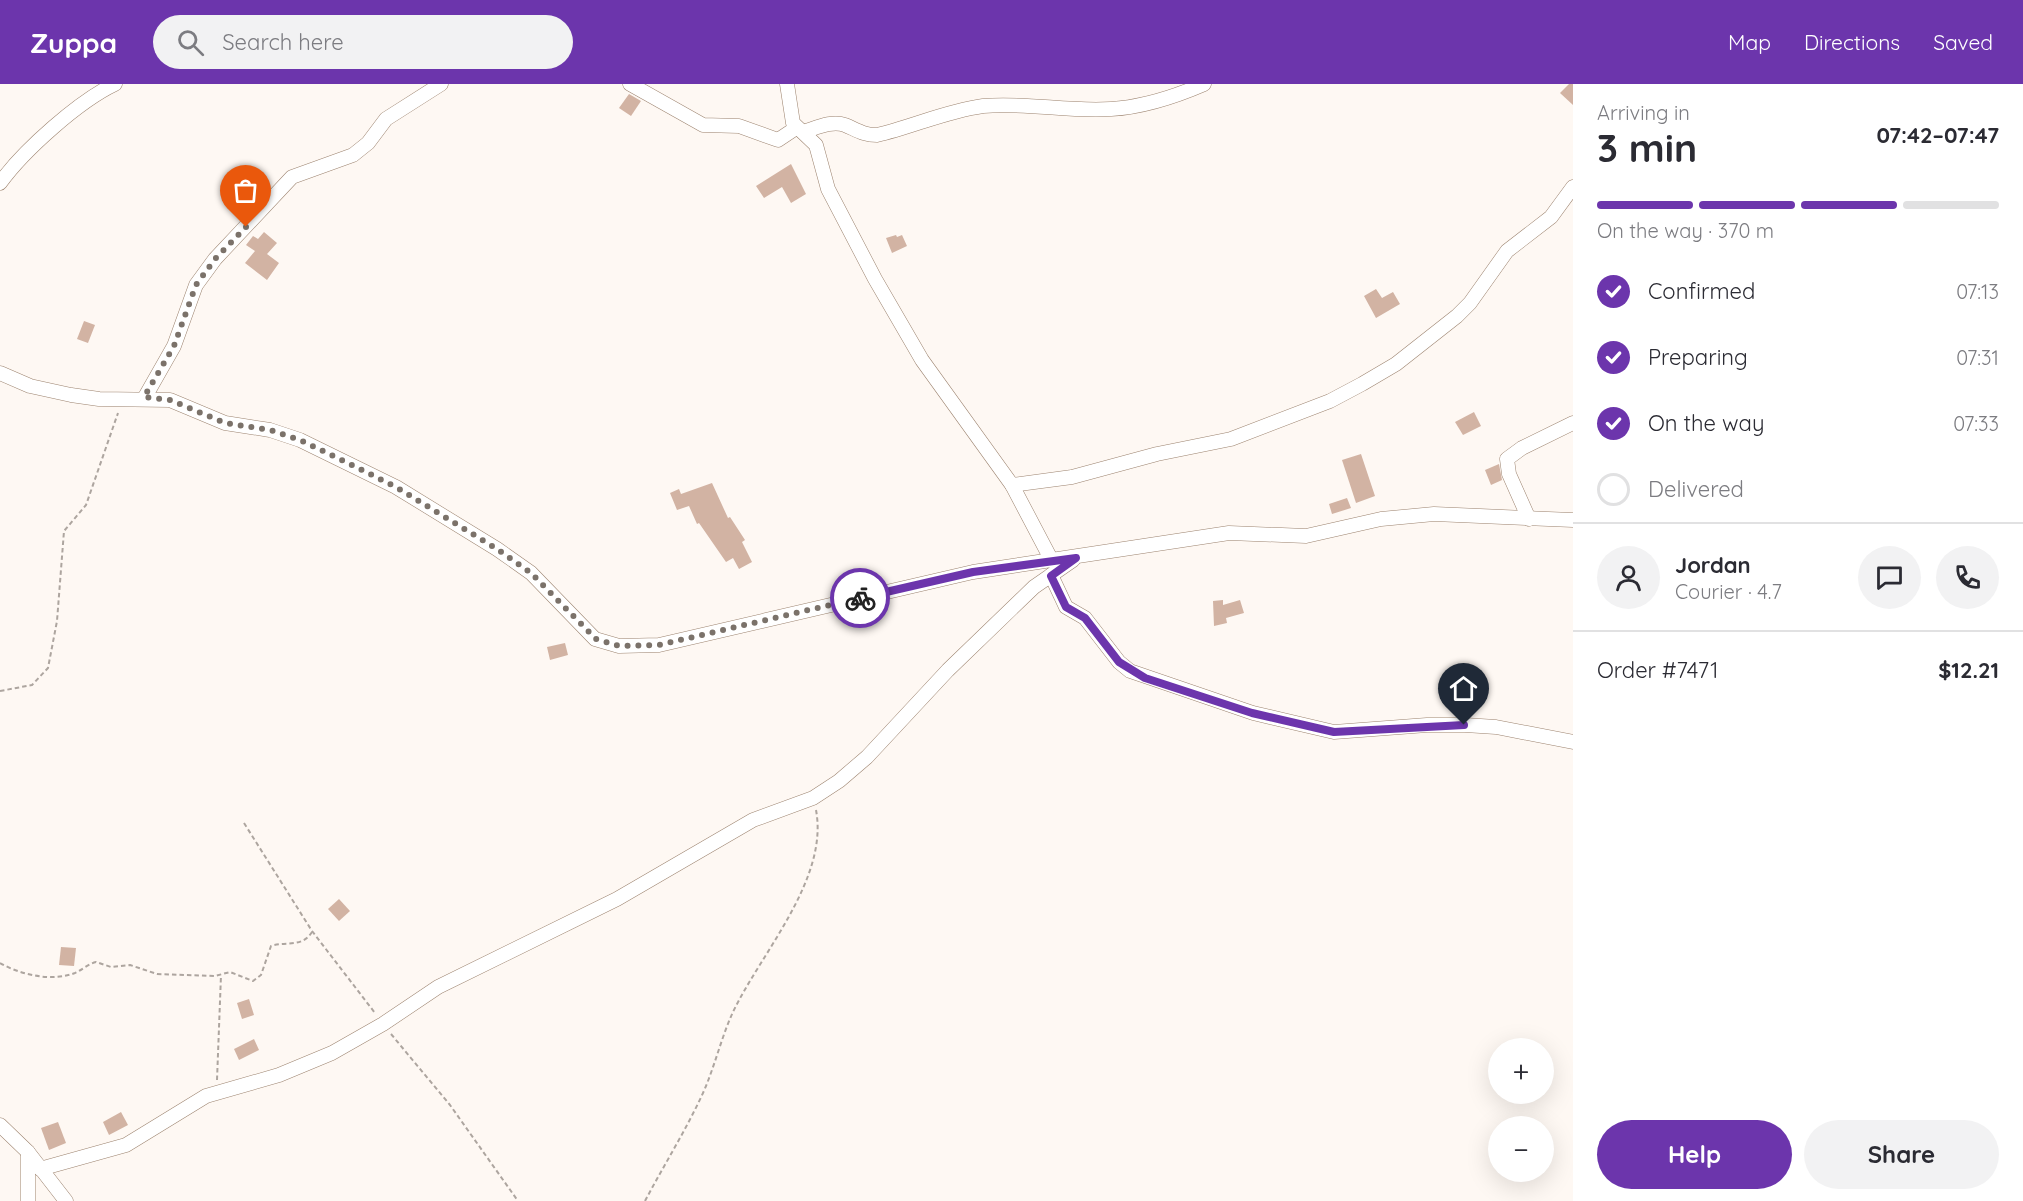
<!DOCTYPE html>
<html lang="en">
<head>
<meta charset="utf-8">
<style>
  :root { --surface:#fff; --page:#f2f2f3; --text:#2b2b33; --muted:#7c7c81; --line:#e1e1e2; --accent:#6c35ac }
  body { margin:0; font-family:Quicksand,sans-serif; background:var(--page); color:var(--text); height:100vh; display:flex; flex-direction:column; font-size:22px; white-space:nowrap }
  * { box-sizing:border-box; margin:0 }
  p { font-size:20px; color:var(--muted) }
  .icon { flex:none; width:33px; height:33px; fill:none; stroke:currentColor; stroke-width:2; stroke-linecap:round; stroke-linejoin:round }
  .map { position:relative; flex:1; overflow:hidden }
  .side { display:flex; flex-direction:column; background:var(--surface); width:450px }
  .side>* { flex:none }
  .fabs { position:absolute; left:1488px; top:954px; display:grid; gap:12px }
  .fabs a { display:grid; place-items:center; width:66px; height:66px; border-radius:50%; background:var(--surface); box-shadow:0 6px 24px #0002; font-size:30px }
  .pin { position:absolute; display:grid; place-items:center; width:51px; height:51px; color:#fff; margin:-62px -26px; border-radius:50% 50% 50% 0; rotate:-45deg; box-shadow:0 0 6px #0007 }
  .pin .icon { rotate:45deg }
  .courier { position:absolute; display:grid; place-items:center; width:60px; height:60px; margin:-30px; border:4px solid #6c35ac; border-radius:50%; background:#fff; color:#222; box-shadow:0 2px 8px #0007 }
  .head em { font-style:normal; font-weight:700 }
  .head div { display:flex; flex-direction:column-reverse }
  .head { display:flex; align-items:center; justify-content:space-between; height:102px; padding:0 24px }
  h1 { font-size:39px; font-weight:700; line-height:45px }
  .bar { display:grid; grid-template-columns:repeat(4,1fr); gap:9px 6px; align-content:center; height:72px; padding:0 24px }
  .bar i { height:8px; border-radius:4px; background:var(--line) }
  .bar .active { background:var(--accent) }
  .bar p { grid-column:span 4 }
  .line { display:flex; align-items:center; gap:15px; padding:0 24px; border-top:2px solid var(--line) }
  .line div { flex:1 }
  .round { display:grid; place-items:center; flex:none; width:63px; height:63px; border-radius:32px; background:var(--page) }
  ol { padding:0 24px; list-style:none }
  li { display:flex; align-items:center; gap:18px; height:66px }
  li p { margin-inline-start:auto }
  li .icon { padding:6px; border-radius:50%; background:var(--accent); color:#fff; stroke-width:4 }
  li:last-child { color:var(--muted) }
  li i { width:33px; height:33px; border:3px solid var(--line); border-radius:50% }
  .action { display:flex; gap:12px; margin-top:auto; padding:12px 24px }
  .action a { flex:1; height:69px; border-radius:36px; background:var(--accent); color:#fff; font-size:24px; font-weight:700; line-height:69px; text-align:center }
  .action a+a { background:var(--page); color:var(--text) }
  header { display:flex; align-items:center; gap:36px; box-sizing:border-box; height:84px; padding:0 30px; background:var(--accent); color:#fff }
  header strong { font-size:28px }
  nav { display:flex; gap:33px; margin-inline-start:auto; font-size:21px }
  .search { width:420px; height:54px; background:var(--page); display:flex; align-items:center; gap:15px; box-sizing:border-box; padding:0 21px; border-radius:33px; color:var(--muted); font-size:22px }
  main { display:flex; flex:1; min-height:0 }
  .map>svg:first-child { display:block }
</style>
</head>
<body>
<header>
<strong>Zuppa</strong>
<div class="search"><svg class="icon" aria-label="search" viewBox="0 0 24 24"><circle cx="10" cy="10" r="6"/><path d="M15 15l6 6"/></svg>Search here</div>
<nav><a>Map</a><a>Directions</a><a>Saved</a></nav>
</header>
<main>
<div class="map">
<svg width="1573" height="1117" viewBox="0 0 1573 1117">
  <rect width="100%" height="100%" fill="#fef8f3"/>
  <!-- building -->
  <g fill="#d2b3a3">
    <polygon points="1569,0 1573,0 1573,21 1560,9"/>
    <polygon points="629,10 641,17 631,32 619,24"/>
    <polygon points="791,80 806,110 791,119 782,103 764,114 756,102"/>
    <polygon points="264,148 277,159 267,170 279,179 267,196 245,179 255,167 246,161 253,152 258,155"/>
    <polygon points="896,151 897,153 902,151 907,162 892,169 886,154"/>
    <polygon points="1376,205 1382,214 1393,208 1400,220 1376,234 1364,212"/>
    <polygon points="84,237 95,241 88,259 77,255"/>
    <polygon points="1474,328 1481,342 1463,351 1455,338"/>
    <polygon points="1361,370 1375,412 1356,419 1342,376"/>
    <polygon points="1499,380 1502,396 1491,401 1485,386"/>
    <polygon points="712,399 728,434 730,433 745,456 742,458 752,478 739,485 733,474 726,478 699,439 697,440 689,422 677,426 670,409 679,405 681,410"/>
    <polygon points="1347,414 1351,424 1332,430 1329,420"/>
    <polygon points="1223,516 1223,521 1240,516 1244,529 1226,534 1227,539 1214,542 1213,517"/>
    <polygon points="565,559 568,571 550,576 547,563"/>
    <polygon points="339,815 350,827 339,837 328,825"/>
    <polygon points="61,863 76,864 74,882 59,881"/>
    <polygon points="249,915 254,931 242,935 237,919"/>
    <polygon points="254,955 259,966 239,976 234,965"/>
    <polygon points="121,1028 128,1041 109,1051 103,1038"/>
    <polygon points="58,1038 66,1059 49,1066 41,1044"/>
  </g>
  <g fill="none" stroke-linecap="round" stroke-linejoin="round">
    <!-- street casing -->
    <g stroke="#9c836f" stroke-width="15">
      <g id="street">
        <polyline points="630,0 703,41 739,42 778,56 796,44"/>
        <polyline points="787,0 793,39 816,61 828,105 875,195 922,276 1012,401 1052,477"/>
        <path d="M803,48C816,44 832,36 845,41C857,46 863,51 877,51C912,43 946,27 983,22C1026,18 1068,28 1111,25C1144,23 1174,13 1204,0"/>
        <path d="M0,99C24,66 79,17 115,0"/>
        <polyline points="0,289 30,302 71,311 99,315 170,316 225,339 270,346 300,356 396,403 497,465 531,489 595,555 619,562 659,561 973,488 1229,449 1306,452 1381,435 1434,430 1573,436"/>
        <polyline points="145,313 174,262 196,201 215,175 292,93 353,71 368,59 386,35 441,0"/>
        <polyline points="1012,401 1072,393 1157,370 1231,355 1330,317 1362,300 1396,280 1457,232 1470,219 1507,167 1551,133 1573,103"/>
        <polyline points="1529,435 1509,390 1507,375 1522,364 1573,339"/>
        <polyline points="1051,491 1066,523 1085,534 1119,578 1130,587 1253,629 1334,648 1427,641 1465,641 1496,643 1573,658"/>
        <polyline points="0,1041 28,1068 66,1117"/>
        <polyline points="28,1068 28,1117"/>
        <polyline points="40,1085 126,1061 206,1012 279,991 332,969 383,940 438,903 617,815 753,736 813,714 839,697 867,673 948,586 1034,503 1073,476"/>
      </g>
    </g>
    <!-- path -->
    <g stroke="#ada59f" stroke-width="2" stroke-dasharray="4.5 3" stroke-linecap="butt">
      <polyline points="0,607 32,601 48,584 57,537 64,447 86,421 118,329"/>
      <polyline points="244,739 312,847 375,929"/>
      <path d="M0,879C21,891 52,898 75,889C82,886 88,880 96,878L111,883L130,881L157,890L215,892L230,888L253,897L261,891L271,862C286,857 302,864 312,848"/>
      <polyline points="391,950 450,1021 518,1117"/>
      <polyline points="217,996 221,891"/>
      <path d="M645,1117C664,1081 686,1046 703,1009C715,982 721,954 733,928C761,869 829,795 816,726"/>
    </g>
    <!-- street -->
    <use href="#street" stroke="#fff" stroke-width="14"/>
  </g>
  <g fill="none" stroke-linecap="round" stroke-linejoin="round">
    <!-- done -->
    <polyline stroke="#7b726a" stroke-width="6" stroke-dasharray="0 10.8" points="246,143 215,175 196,201 174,262 144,313 170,316 225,339 270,346 300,356 346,378 396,403 497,465 531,489 596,555 619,562 659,561 860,514"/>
    <!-- route -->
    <polyline stroke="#6c35ac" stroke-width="8" points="860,514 973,488 1076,474 1051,492 1066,523 1085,534 1119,578 1145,594 1252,629 1334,648 1464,641"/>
  </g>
</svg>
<div class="fabs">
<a>+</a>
<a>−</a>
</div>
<div class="pin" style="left:246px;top:143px;background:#ea580c"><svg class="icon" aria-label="bag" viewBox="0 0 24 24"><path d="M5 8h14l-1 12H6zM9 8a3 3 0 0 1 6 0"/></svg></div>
<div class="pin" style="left:1464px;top:641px;background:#1f2937"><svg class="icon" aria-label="home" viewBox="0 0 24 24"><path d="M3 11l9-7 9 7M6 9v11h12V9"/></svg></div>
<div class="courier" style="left:860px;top:514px"><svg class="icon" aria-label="bike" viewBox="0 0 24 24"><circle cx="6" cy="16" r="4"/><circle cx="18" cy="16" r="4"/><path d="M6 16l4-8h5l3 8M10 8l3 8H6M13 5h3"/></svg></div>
</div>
<section class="side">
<div class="head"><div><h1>3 min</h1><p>Arriving in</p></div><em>07:42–07:47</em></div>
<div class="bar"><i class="active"></i><i class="active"></i><i class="active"></i><i></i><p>On the way · 370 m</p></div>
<ol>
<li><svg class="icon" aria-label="check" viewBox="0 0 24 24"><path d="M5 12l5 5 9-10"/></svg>Confirmed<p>07:13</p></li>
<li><svg class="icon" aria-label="check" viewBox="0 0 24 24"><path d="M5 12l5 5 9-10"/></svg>Preparing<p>07:31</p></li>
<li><svg class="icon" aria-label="check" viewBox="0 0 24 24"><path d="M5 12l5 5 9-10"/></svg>On the way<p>07:33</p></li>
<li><i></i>Delivered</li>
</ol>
<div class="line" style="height:108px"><a class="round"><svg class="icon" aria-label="person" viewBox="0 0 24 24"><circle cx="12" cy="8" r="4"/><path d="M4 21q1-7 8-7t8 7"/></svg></a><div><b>Jordan</b><p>Courier · 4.7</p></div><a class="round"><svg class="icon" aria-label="chat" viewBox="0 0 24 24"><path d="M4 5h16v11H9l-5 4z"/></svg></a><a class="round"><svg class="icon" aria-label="phone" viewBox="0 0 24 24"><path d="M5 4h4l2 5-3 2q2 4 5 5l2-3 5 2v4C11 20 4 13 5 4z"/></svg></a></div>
<div class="line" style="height:78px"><div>Order #7471</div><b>$12.21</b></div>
<div class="action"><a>Help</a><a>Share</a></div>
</section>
</main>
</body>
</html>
